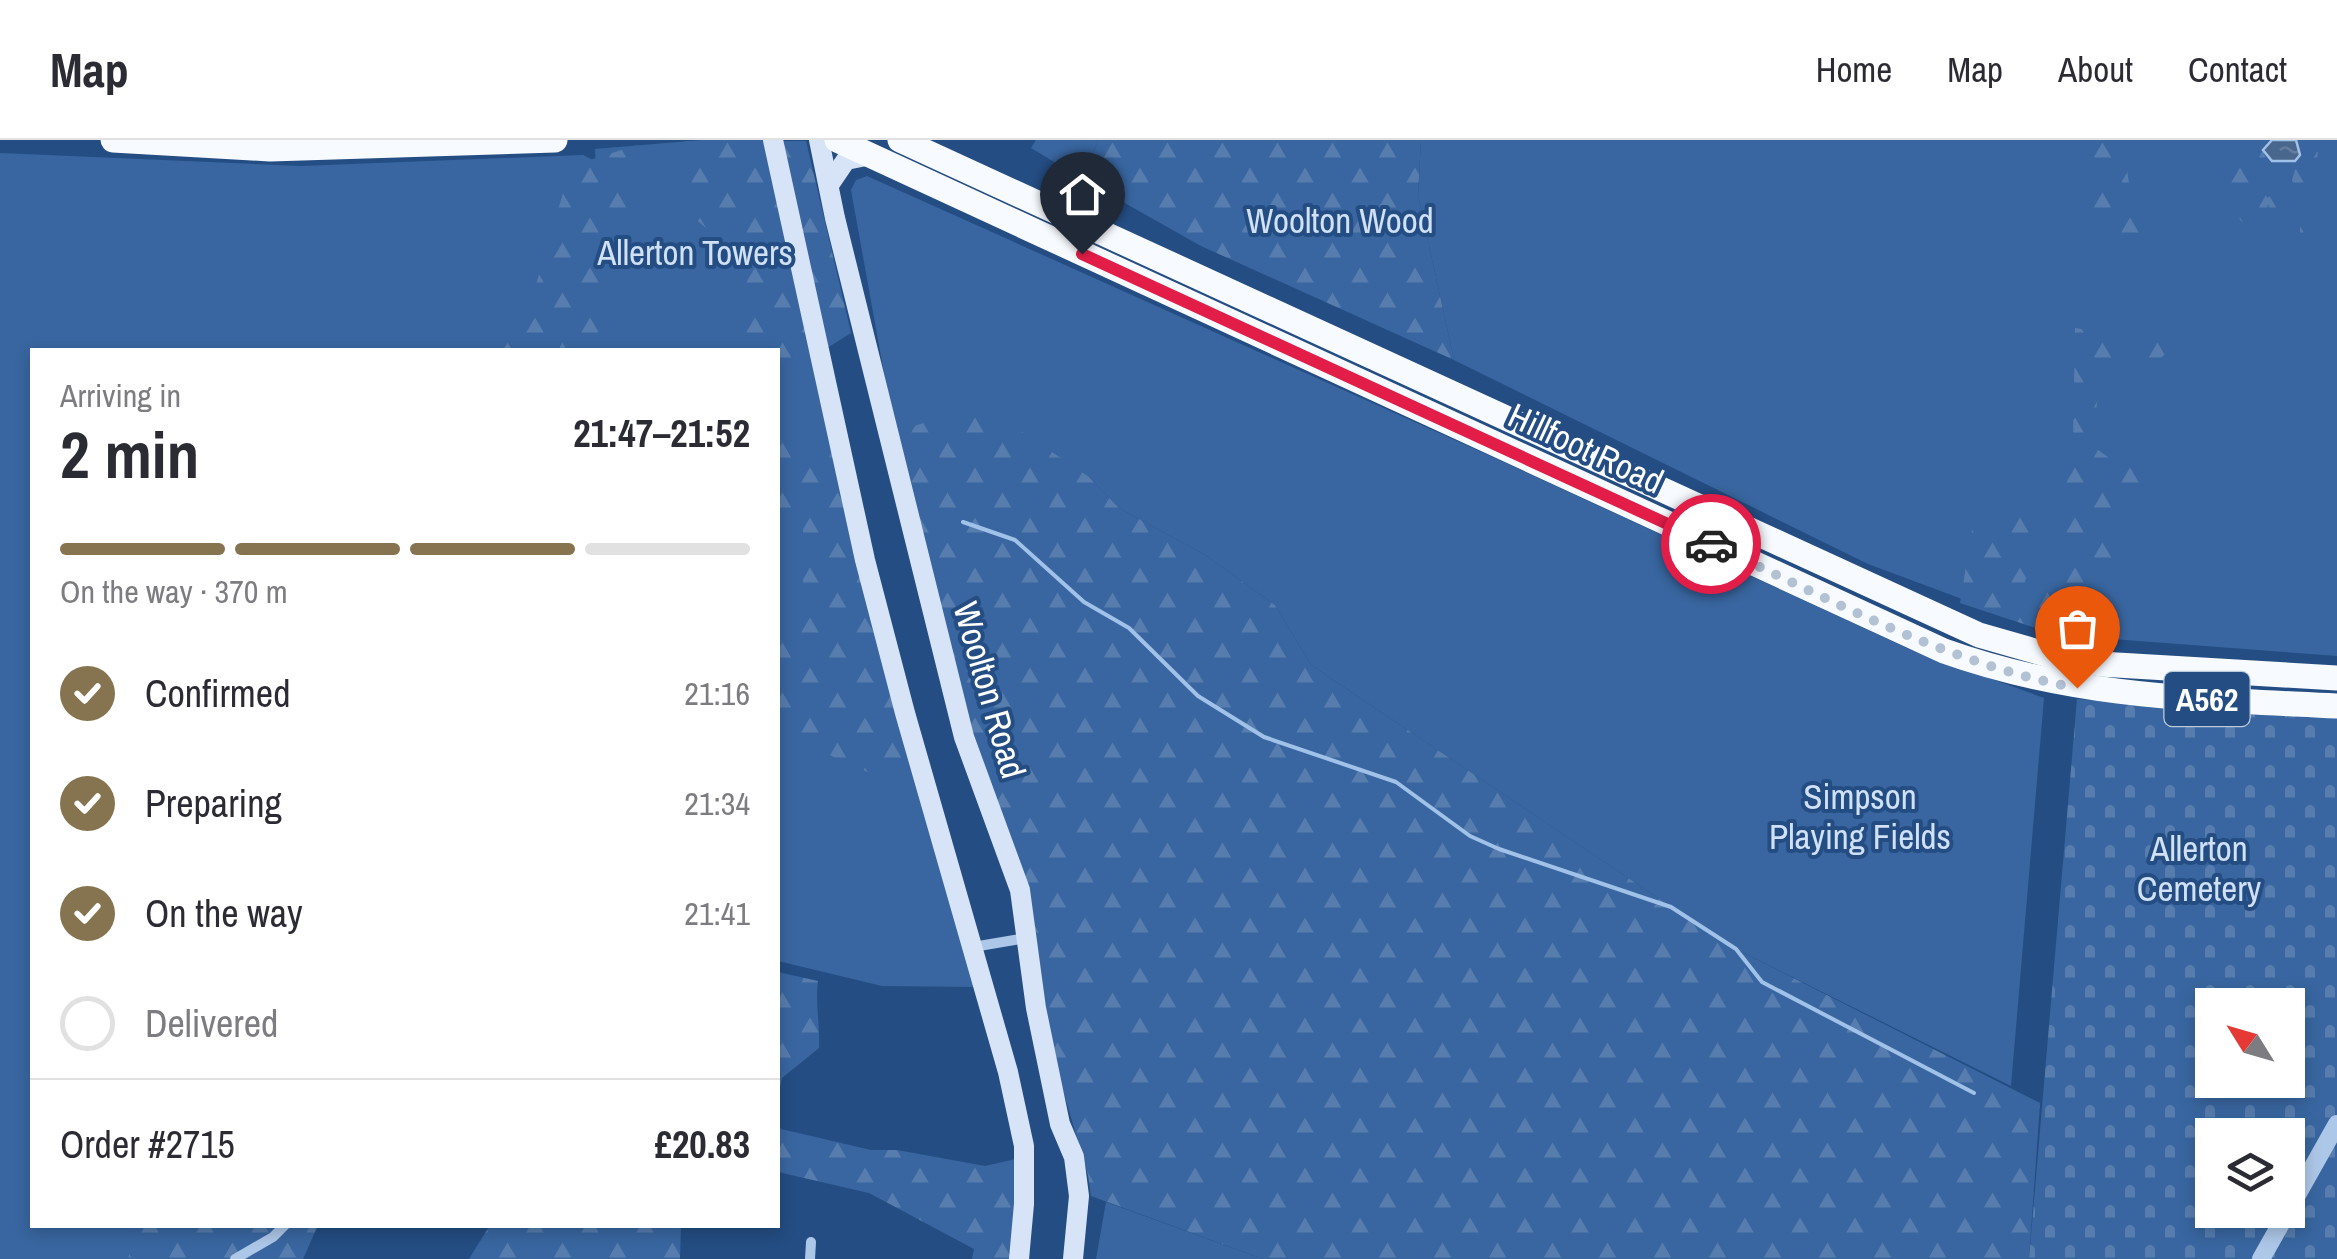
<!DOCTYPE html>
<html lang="en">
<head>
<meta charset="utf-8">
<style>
  :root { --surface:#fff; --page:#f2f2f3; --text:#2b2b33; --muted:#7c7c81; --line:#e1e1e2; --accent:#85744f }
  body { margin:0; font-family:"Archivo Narrow",sans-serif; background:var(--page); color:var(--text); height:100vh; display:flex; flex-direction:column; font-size:38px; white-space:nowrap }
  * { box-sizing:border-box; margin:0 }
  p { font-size:32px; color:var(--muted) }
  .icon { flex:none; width:55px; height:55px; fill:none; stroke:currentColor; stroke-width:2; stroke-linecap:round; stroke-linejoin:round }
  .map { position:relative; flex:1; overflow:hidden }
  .side { position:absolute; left:30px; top:208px; width:750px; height:880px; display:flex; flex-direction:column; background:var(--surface); border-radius:0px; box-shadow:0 5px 15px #0003 }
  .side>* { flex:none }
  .needle { width:65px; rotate:307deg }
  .buttons { position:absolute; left:2195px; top:848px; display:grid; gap:20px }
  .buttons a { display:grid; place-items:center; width:110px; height:110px; border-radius:0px; background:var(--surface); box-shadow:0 5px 15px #0003; font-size:50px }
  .pin { position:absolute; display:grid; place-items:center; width:85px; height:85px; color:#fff; margin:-102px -42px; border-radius:50% 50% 50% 0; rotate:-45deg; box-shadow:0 0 10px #0007 }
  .pin .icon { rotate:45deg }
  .courier { position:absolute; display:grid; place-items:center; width:100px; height:100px; margin:-50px; border:8px solid #e11d48; border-radius:50%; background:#fff; color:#222; box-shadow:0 2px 12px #0007 }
  .overview em { font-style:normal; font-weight:800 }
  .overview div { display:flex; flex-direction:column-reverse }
  .overview { display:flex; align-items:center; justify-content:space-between; height:170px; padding:0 30px }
  h1 { font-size:65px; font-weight:800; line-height:75px }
  .bar { display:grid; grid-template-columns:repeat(4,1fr); gap:15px 10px; align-content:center; height:120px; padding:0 30px }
  .bar i { height:12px; border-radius:8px; background:var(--line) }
  .bar .selected { background:var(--accent) }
  .bar p { grid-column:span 4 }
  .line { display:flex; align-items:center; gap:25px; padding:0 30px; border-top:2px solid var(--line) }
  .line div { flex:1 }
  ol { padding:0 30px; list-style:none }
  li { display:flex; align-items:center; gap:30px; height:110px }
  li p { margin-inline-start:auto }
  li .icon { padding:10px; border-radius:50%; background:var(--accent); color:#fff; stroke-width:4 }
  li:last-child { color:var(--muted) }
  li i { width:55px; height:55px; border:5px solid var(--line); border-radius:50% }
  header { display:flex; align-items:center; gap:60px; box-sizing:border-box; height:140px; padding:0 50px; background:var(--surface); border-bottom:2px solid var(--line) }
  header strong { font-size:48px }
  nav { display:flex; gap:55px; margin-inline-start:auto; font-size:35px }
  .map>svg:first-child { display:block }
</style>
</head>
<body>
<header>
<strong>Map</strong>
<nav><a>Home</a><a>Map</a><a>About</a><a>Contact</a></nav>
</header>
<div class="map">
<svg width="2337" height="1119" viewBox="0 0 2337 1119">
  <defs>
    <pattern id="forest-firs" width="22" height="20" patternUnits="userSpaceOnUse" patternTransform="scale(2.5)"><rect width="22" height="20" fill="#3966a0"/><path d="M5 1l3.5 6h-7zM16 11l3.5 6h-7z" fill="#577dae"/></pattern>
    <pattern id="cemetery-stones" width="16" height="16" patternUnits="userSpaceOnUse" patternTransform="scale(2.5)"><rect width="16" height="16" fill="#3966a0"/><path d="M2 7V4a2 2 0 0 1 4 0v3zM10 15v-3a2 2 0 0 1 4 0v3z" fill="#577dae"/></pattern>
    <pattern id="water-ripples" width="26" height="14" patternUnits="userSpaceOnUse" patternTransform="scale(2.5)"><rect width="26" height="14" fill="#49668d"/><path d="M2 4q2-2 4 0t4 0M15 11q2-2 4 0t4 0" fill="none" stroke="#647d9e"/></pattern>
  </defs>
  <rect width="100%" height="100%" fill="#244d83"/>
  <!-- green -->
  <g fill="#3966a0">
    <polygon points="702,0 767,0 981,847 882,846 778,821 778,210 581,210 601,140 595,9"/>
    <polygon points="1036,0 1098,0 1084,40 1031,8"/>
    <polygon points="1421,0 2337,0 2337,516 2059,495 1868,424 1454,220 1418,55"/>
    <polygon points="0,13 301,26 583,15 593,20 579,210 32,210 32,1085 188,1085 174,1119 0,1119"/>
    <polygon points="867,36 1497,319 1909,509 2044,558 2011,946 1728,805 1311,525 1275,465 1205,415 1119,368 1089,337 897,305 851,50 856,40"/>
    <polygon points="1106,1062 1263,1119 1096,1119"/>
  </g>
  <!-- forest -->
  <g fill="url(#forest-firs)">
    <polygon points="1098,0 1421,0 1418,55 1454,220 1201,106 1084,40"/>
    <polygon points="2081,0 2139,0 2138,5 2125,16 2133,71 2142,99 2083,105 2087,41"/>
    <polygon points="2238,0 2269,0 2262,7 2269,28 2260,41 2267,58 2272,55 2299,70 2303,57 2297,53 2292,40 2295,30 2305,24 2309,8 2318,12 2305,89 2318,91 2318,96 2300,94 2300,78 2271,74 2268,64 2267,70 2242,82 2222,57 2224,41 2241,27"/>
    <polygon points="685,1 806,1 851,193 814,216 778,219 778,210 745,210 727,106 692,76"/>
    <polygon points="637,5 634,75 593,210 503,210 532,158 571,26"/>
    <path d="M2075,188L2162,202L2165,214L2152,227L2105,218L2090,304L2112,320L2137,323L2141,351L2116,382L2115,415L2098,457L2090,506L1960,463L1975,372L2014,368C2041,402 2034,410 2023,448L2056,442L2066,427L2059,346L2073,304Z"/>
    <polygon points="964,270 1012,285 1089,337 1119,368 1205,415 1275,465 1311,525 1728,805 2040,963 2029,1119 1263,1119 1091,1056 1088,1035 1039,869 1024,751 970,600 897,305 911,287"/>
    <polygon points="778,290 800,325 838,299 916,612 881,638 778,592 778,478 803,466 803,382 791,373 778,382"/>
    <path d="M778,832L818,841C815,862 820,884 819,908L782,938L778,958Z"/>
    <polygon points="778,985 781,989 871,1010 897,1010 985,1026 1020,1018 1014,1119 972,1119 974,1109 869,1053 778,1032"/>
    <polygon points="138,1085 318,1085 303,1119 128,1119"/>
    <polygon points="490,1085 681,1085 680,1119 469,1119"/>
  </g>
  <!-- cemetery -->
  <g fill="url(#cemetery-stones)" fill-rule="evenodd">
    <path d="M2077,559L2337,574V975L2288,1058V995H2212V1070H2281L2255,1119H2029ZM2212,865H2288V940H2212Z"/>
    <polygon points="2337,991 2337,1119 2265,1119"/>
  </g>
  <!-- water -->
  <polygon fill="url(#water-ripples)" stroke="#a1c2e8" stroke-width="2.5" points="2272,0 2296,0 2300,15 2295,21 2272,21 2263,10"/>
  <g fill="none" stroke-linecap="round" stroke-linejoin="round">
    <!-- stream -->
    <polyline stroke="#a1c2e8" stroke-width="4" points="963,382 1015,400 1084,462 1129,488 1198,556 1264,597 1396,642 1470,696 1499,709 1671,767 1736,809 1762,842 1974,953"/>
    <!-- minor -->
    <g stroke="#adc7e8" stroke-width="10">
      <polyline points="973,807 1026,798"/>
      <polyline points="235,1119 273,1097 285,1085"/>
      <polyline points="810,1119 811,1102"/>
    </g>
    <!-- tertiary -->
    <polyline stroke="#adc7e8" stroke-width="18" points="2261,1119 2337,984"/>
    <!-- secondary -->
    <g stroke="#d7e4f7" stroke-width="20">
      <polyline points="773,0 865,420 905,573 1008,932 1024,1006 1024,1064 1019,1119"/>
      <polyline points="819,0 835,78 964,597 1020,750 1036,868 1060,984 1074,1017 1079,1056 1073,1119"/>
      <polyline points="829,45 846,20 871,15"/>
    </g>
    <!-- trunk -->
    <g stroke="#f7fafe" stroke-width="25">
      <polyline points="113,0 270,9 555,0"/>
      <path d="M837,0L1944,511C2076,558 2199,559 2337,566"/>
      <polyline points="900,0 1979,495 2056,517 2100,524 2337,538"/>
    </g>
  </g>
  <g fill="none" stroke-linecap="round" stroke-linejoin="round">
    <!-- done -->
    <path stroke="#b2c1d4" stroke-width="10" stroke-dasharray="0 18" d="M1711,404C1830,459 1947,524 2077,548"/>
    <!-- route -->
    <polyline stroke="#e11d48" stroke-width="12" points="1082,114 1711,404"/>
  </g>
  <g text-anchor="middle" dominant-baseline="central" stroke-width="8" stroke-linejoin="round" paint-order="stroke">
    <!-- shield labels -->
    <rect fill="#244d83" stroke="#bdcada" stroke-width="2.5" x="2164.5" y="532" width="85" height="54" rx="8"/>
    <g font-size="32" font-weight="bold" fill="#fff">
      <text x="2207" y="559">A562</text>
    </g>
    <!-- park labels -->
    <g font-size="35" fill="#d0e1f6" stroke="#244d83">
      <text x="1340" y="80">Woolton Wood</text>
      <text x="695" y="112">Allerton Towers</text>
      <text x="1860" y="656">Simpson<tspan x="1860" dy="40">Playing Fields</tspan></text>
      <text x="2199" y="708">Allerton<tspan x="2199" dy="40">Cemetery</tspan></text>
    </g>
    <!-- street labels -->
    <g font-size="35" fill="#fff" stroke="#244d83">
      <text transform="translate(1586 308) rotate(25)">Hillfoot Road</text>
      <text transform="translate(990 550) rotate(74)">Woolton Road</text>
    </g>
  </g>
</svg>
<div class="buttons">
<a><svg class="needle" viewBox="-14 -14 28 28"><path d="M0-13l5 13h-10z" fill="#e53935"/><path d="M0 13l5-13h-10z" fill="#7c7c81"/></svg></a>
<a><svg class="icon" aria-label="layers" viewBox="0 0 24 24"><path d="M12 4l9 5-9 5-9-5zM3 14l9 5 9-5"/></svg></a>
</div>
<div class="pin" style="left:2077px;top:548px;background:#ea580c"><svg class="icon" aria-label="bag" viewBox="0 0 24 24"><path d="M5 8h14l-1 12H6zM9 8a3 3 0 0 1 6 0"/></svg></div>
<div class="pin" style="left:1082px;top:114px;background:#1f2937"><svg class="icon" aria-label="home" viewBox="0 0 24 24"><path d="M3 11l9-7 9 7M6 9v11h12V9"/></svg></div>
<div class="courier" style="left:1711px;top:404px"><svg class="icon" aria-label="car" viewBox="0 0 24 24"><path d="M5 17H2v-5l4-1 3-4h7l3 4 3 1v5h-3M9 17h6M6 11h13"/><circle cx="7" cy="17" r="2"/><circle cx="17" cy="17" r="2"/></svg></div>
<section class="side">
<div class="overview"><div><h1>2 min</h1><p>Arriving in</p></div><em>21:47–21:52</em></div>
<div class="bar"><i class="selected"></i><i class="selected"></i><i class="selected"></i><i></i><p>On the way · 370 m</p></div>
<ol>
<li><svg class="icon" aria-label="check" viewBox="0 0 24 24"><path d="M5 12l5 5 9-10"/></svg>Confirmed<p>21:16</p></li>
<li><svg class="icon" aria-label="check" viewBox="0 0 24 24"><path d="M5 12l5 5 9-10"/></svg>Preparing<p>21:34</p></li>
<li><svg class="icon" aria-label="check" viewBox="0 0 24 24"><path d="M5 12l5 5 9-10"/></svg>On the way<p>21:41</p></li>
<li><i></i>Delivered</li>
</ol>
<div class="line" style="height:130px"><div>Order #2715</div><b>£20.83</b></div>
</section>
</div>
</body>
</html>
